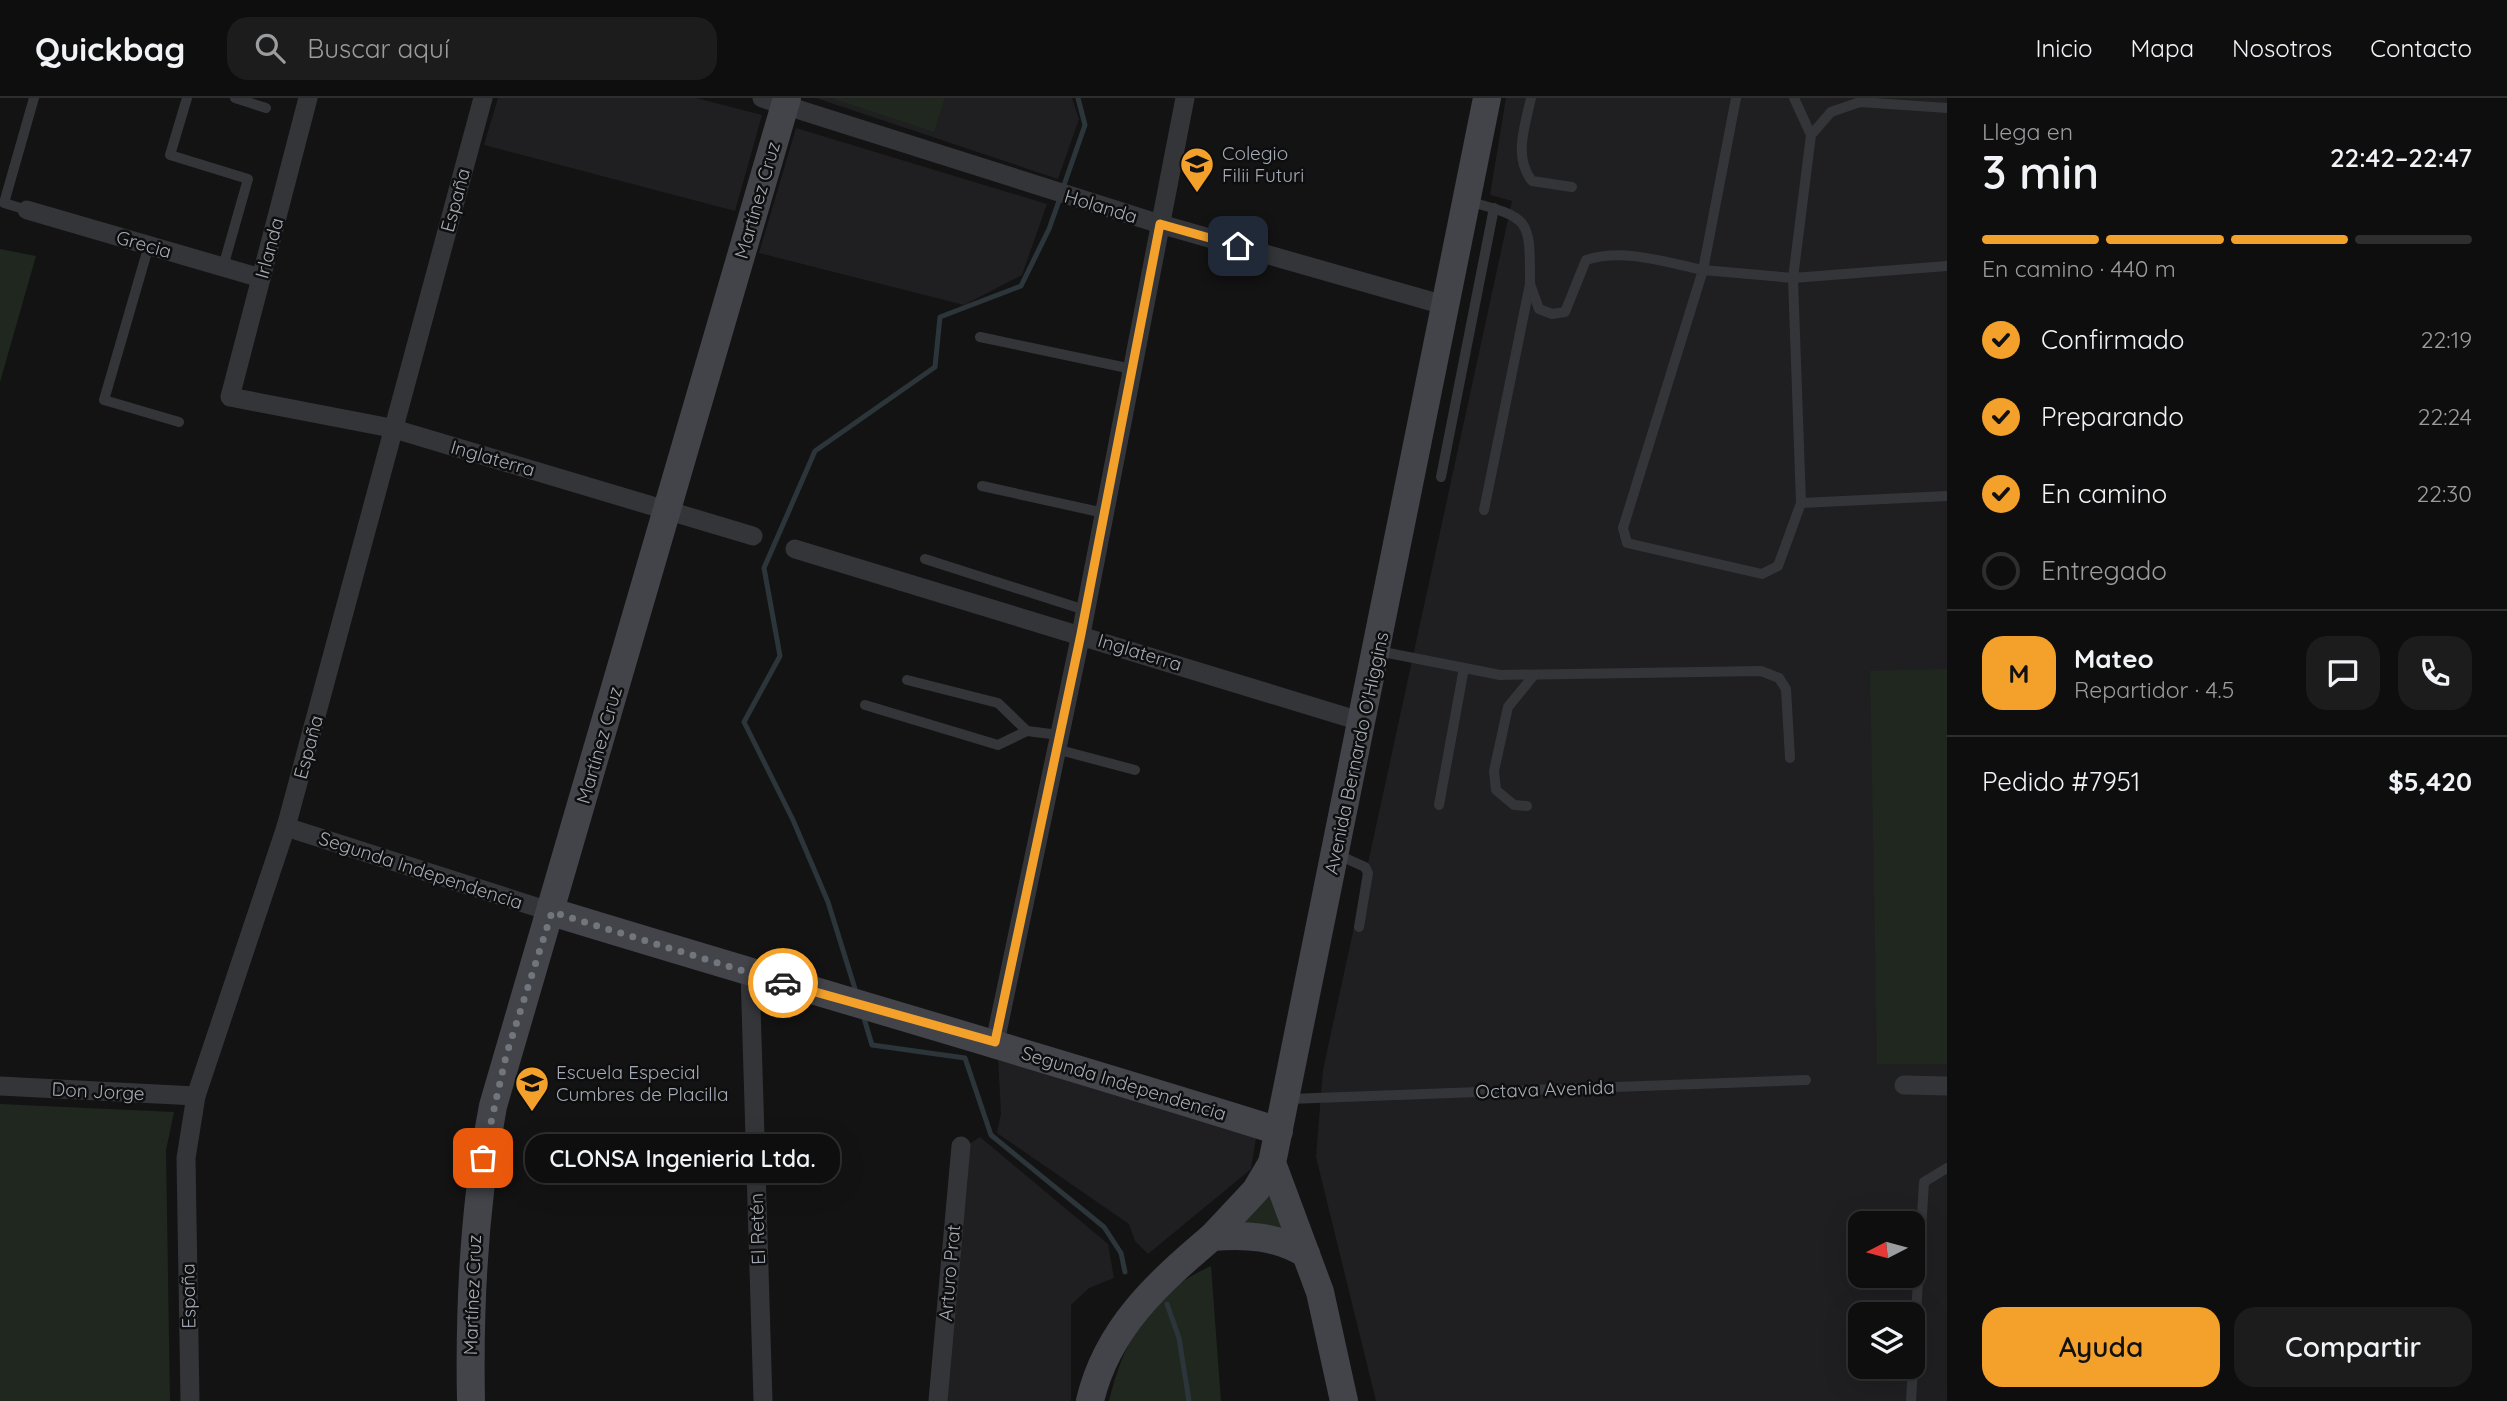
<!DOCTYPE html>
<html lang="es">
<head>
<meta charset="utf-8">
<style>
  :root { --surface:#0e0e0f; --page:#1c1c1d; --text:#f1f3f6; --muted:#9b9c9e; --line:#2e2e2f; --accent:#f4a12b }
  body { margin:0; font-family:Quicksand,sans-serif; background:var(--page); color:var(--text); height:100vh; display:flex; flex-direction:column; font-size:26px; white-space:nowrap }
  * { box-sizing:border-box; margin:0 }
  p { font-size:23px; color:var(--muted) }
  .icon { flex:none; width:38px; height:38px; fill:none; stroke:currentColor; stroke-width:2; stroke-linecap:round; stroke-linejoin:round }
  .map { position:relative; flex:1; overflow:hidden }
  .panel { display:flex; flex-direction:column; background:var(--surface); width:560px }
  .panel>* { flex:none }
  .needle { width:46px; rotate:264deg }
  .controls { position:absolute; left:1848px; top:1113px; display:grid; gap:14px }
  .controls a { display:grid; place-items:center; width:77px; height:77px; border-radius:14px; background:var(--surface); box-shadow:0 7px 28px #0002,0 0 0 2px var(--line); font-size:35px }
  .pin { position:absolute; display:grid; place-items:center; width:60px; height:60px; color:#fff; margin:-30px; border-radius:14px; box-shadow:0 4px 10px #0006 }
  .courier { position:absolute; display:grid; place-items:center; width:70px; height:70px; margin:-35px; border:5px solid #f4a12b; border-radius:50%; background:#fff; color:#222; box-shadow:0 2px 9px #0007 }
  .bubble { position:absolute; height:49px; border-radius:21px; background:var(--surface); box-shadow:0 7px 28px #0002,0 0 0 2px var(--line); font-size:23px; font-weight:600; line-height:49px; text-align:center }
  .headline em { font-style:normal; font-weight:600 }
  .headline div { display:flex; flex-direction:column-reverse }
  .headline { display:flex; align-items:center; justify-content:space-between; height:119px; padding:0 35px }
  h1 { font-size:46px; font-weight:600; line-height:52px }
  .bar { display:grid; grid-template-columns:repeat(4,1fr); gap:10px 7px; align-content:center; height:84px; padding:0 35px }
  .bar i { height:9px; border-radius:5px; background:var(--line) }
  .bar .selected { background:var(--accent) }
  .bar p { grid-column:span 4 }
  .line { display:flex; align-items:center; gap:18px; padding:0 35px; border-top:2px solid var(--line) }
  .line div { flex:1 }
  .round { display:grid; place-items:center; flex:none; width:74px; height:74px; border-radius:21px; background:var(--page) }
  ol { padding:0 35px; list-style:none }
  li { display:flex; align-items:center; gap:21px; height:77px }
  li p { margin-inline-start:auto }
  li .icon { padding:7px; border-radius:50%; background:var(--accent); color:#111; stroke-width:4 }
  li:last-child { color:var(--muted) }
  li i { width:38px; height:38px; border:4px solid var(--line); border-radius:50% }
  .cta { display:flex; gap:14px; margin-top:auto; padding:14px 35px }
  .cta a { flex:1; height:80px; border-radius:21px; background:var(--accent); color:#111; font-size:28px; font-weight:600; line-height:80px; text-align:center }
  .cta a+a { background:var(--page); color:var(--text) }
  header { display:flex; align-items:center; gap:42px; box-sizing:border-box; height:98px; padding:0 35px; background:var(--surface); border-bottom:2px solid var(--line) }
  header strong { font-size:33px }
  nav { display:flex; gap:38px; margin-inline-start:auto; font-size:24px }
  .search { width:490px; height:63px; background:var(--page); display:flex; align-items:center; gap:18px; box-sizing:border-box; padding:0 24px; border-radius:21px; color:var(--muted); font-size:26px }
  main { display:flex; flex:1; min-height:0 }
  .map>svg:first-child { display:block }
</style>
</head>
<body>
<header>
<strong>Quickbag</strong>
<div class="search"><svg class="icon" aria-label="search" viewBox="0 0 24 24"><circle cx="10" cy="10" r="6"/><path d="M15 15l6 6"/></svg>Buscar aquí</div>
<nav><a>Inicio</a><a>Mapa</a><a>Nosotros</a><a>Contacto</a></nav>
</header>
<main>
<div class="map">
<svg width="1947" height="1303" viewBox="0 0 1947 1303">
  <rect width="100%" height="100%" fill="#131314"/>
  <!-- built -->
  <g fill="#1f1f21" fill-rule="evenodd">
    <polygon points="498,0 696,0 762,17 735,113 484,47"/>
    <polygon points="816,0 1072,0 1079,21 1058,81"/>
    <path d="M1506,0H1947V1303H1376L1316,1059L1323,972L1512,103L1490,97ZM1860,1125H1913V1178H1860ZM1860,1216H1913V1269H1860Z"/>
    <polygon points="796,30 1047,106 1022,177 964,207 759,155"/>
    <polygon points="998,959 1256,1040 1251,1071 1148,1156 1135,1143 1129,1126 997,1035 1001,1016"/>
    <polygon points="980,1039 1108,1146 1114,1180 1089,1190 1071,1207 1071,1303 945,1303 969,1046"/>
  </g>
  <!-- green -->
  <g fill="#1f271f">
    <polygon points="831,0 945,0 934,34"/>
    <polygon points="0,151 36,158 0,284"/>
    <polygon points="1947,571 1947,966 1877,966 1870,573"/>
    <polygon points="0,1006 174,1014 166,1052 170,1303 0,1303"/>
    <polygon points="1270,1089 1286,1135 1242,1124"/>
    <path d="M1211,1168L1221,1303H1109C1124,1240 1151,1195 1211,1168Z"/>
  </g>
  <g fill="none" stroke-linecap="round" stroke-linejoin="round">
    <!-- stream -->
    <g stroke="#2b353a" stroke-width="5">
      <polyline points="1063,90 1085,27 1078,0"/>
      <polyline points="856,894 828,804 793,722 744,624 780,558 764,470 815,353 935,269 940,219 1021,188 1049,131 1060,100"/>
      <polyline points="863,917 872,947 965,960 991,1037 1104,1129 1121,1155 1125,1174"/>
      <polyline points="1167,1206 1179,1240 1189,1303"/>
    </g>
    <!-- lane -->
    <g stroke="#343539" stroke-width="10">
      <polyline points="187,0 170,57 248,81 223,169"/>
      <polyline points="235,0 266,10"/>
      <path d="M1531,0C1525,28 1513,59 1532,83L1572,89"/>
      <polyline points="1794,0 1811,37"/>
      <polyline points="1947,10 1860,4 1831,14 1811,37 1793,180 1801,405 1778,468 1762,476 1627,445 1623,430 1703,172 1793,180 1947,168"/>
      <path d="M1467,103C1531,120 1530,120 1530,186L1484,412"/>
      <polyline points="27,112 4,105 34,0"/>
      <polyline points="149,147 104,302 179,324"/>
      <path d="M1530,186L1539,211L1552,216L1565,214L1586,162C1624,150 1664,164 1703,172L1736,0"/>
      <polyline points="980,239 1132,271"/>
      <polyline points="1441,379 1494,110"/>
      <polyline points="982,388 1104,415"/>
      <polyline points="1801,405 1947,398"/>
      <polyline points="925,461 1085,512"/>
      <polyline points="1378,553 1500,577 1761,573 1779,580 1786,591 1790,660"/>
      <polyline points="907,582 998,605 1027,633"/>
      <polyline points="865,607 998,647 1027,633 1059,637"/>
      <polyline points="1056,651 1135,672"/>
      <polyline points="1439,707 1464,570"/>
      <polyline points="1527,708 1514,707 1496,692 1494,673 1508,609 1534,577"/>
      <polyline points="1336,756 1365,769 1368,775 1359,829"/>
      <polyline points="1289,1001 1806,982"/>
      <polyline points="1913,1267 1924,1084 1947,1070"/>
      <polyline points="1911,1303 1913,1269"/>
    </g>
    <!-- street -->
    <g stroke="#343539" stroke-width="19">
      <polyline points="308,0 230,299 391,330 753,438"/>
      <polyline points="762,0 1160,126 1444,207"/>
      <polyline points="27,112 261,180"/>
      <polyline points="795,451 1363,624"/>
      <polyline points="286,729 552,814"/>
      <polyline points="750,874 763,1303"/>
      <polyline points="995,944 1081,536 1185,0"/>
      <polyline points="1904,987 1947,988"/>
      <polyline points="0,988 196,998"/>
      <polyline points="190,1303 186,1060 196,998 286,729 483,0"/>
      <polyline points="938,1303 961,1048"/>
    </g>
    <!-- secondary -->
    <g stroke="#424449" stroke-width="28">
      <path d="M552,814C794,888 1037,957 1279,1033"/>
      <polyline points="1212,1139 1256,1092 1272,1065"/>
      <path d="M471,1303C469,1203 474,1107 493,1008L787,0"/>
      <path d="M1090,1303C1107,1230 1158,1185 1212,1139C1246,1136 1276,1138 1306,1156"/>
      <polyline points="1344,1303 1320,1194 1272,1065 1487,0"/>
    </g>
  </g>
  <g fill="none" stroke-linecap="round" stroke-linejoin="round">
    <!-- done -->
    <polyline stroke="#71767d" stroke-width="7" stroke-dasharray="0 12.6" points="483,1060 506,958 552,814 783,885"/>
    <!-- route -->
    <polyline stroke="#f4a12b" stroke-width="9" points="783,885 995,944 1081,536 1160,126 1238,148"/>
  </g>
  <!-- icons -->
  <defs>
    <g id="school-pin" transform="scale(1.75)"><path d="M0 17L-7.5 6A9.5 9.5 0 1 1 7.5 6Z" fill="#f4a12b" stroke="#0e0e0f"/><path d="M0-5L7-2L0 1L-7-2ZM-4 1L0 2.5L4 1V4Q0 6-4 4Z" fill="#111"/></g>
  </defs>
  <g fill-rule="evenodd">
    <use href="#school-pin" x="1197" y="66"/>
    <use href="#school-pin" x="532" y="985"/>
  </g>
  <g text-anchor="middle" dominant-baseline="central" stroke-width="5" stroke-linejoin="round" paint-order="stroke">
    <!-- poi labels -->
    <g font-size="19" fill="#a4abb5" stroke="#0e0e0f" text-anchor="start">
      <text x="1222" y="55">Colegio<tspan x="1222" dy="22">Filii Futuri</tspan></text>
      <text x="556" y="974">Escuela Especial<tspan x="556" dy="22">Cumbres de Placilla</tspan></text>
    </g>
    <!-- street labels -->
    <g font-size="19" fill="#a4abb5" stroke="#0e0e0f">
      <text transform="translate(455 102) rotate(-75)">España</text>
      <text transform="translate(757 102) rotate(-74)">Martínez Cruz</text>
      <text transform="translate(1101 108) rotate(17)">Holanda</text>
      <text transform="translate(144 146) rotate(16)">Grecia</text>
      <text transform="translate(269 150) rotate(-75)">Irlanda</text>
      <text transform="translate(493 360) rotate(16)">Inglaterra</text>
      <text transform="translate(1140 554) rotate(17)">Inglaterra</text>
      <text transform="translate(599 647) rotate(-74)">Martínez Cruz</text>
      <text transform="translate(308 649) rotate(-75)">España</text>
      <text transform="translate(1356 655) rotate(-78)">Avenida Bernardo O'Higgins</text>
      <text transform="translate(421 772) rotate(18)">Segunda Independencia</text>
      <text transform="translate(1124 985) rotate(17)">Segunda Independencia</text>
      <text transform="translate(1545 991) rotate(-2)">Octava Avenida</text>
      <text transform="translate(98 993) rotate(3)">Don Jorge</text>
      <text transform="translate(757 1131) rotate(-92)">El Retén</text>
      <text transform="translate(949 1175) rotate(-85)">Arturo Prat</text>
      <text transform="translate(472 1197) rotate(-88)">Martínez Cruz</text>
      <text transform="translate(188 1198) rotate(-91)">España</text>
    </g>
  </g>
</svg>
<div class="controls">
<a><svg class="needle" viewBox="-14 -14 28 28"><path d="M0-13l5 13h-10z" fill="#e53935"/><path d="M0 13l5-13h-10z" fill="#9b9c9e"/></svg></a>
<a><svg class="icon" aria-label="layers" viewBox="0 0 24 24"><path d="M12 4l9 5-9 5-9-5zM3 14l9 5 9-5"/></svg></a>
</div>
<div class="pin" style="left:483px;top:1060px;background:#ea580c"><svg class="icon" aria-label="bag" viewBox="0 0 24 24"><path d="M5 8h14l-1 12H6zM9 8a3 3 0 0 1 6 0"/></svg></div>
<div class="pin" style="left:1238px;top:148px;background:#1f2937"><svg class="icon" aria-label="home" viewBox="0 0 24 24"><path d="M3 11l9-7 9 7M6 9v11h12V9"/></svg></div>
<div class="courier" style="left:783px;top:885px"><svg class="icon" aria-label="car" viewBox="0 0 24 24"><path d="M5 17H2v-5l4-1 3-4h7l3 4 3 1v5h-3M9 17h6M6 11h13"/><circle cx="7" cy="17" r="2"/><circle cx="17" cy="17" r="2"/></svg></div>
<div class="bubble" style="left:525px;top:1036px;width:315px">CLONSA Ingenieria Ltda.</div>
</div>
<section class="panel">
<div class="headline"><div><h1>3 min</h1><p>Llega en</p></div><em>22:42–22:47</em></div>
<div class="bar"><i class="selected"></i><i class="selected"></i><i class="selected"></i><i></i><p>En camino · 440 m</p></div>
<ol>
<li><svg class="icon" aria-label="check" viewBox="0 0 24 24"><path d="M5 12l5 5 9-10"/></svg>Confirmado<p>22:19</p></li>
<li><svg class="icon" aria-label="check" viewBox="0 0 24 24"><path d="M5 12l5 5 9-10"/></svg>Preparando<p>22:24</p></li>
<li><svg class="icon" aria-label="check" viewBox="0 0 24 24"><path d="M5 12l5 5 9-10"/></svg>En camino<p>22:30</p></li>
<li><i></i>Entregado</li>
</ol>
<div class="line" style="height:126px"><b class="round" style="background:var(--accent);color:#111">M</b><div><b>Mateo</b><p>Repartidor · 4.5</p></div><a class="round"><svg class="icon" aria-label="chat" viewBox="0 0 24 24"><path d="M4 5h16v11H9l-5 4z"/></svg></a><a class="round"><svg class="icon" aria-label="phone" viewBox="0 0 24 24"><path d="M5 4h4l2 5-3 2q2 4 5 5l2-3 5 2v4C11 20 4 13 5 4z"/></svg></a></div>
<div class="line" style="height:91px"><div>Pedido #7951</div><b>$5,420</b></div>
<div class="cta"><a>Ayuda</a><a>Compartir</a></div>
</section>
</main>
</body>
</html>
